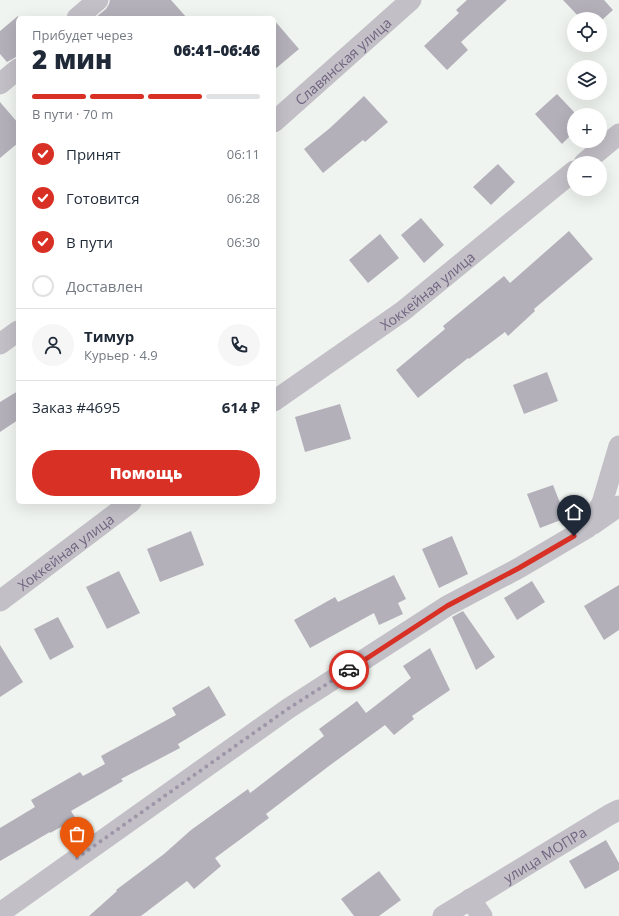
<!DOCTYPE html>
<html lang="ru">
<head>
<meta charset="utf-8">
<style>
  :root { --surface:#fff; --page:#f6f6f7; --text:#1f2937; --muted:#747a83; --line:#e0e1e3; --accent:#d93025 }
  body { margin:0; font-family:"Open Sans",sans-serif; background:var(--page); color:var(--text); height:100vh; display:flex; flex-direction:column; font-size:15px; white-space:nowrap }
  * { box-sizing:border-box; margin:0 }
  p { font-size:13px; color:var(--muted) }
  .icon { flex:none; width:22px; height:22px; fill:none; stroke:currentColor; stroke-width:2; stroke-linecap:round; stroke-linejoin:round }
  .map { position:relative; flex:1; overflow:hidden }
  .side { position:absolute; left:16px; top:16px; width:260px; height:488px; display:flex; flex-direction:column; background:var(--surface); border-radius:6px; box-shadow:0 4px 16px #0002 }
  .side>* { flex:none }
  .fabs { position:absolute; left:567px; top:12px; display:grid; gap:8px }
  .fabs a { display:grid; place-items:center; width:40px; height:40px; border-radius:50%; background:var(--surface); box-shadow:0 4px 16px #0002; font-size:20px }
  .pin { position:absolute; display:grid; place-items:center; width:34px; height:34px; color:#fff; margin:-41px -17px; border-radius:50% 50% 50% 0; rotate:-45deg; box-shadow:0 0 4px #0007 }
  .pin .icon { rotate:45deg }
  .courier { position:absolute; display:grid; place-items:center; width:40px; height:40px; margin:-20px; border:3px solid #d93025; border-radius:50%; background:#fff; color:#222; box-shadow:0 1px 5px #0007 }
  .head em { font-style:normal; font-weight:800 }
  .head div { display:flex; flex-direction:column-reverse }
  .head { display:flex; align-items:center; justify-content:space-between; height:68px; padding:0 16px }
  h1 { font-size:26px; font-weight:800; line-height:30px }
  .bar { display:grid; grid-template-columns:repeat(4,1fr); gap:6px 4px; align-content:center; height:48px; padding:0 16px }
  .bar i { height:5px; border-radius:3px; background:var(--line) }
  .bar .active { background:var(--accent) }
  .bar p { grid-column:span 4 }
  .line { display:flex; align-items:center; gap:10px; padding:0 16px; border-top:1px solid var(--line) }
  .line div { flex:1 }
  .round { display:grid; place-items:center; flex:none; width:42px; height:42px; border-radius:21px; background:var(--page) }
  ol { padding:0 16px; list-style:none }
  li { display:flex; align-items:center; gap:12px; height:44px }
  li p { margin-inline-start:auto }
  li .icon { padding:4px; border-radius:50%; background:var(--accent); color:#fff; stroke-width:4 }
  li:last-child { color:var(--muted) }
  li i { width:22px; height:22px; border:2px solid var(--line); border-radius:50% }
  .button { display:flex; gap:8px; margin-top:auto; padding:8px 16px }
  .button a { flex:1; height:46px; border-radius:24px; background:var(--accent); color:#fff; font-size:16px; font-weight:800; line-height:46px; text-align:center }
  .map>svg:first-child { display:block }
</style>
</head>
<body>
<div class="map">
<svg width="619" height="916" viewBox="0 0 619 916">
  <rect width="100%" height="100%" fill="#f0f4f0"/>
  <!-- building -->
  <g fill="#b3b0ba">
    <polygon points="110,0 171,0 187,18 95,18 106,9 109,4"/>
    <polygon points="467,0 507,0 461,42 468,50 447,70 424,46 459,13 456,10"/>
    <polygon points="563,0 604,0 613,10 603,19 581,19"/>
    <polygon points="18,16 18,57 16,57 7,62 0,54 0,31"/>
    <polygon points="274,20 299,49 274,70"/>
    <polygon points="557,94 574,112 574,132 562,144 535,114"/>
    <polygon points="364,96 388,122 365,142 363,140 323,173 304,149 330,128"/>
    <polygon points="0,102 18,123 18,143 0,158"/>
    <polygon points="498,164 515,182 491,205 473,187"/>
    <polygon points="421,218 444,245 424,263 401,235"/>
    <polygon points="569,231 593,259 534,309 535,311 508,336 505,332 469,359 468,358 418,398 396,370 445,329 443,326 504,276 510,283"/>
    <polygon points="380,234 399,258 368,283 349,260"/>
    <polygon points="547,372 558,401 524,414 513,385"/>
    <polygon points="18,391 18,420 0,432 0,402"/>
    <polygon points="340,404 351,439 305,452 295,417"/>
    <polygon points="553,485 566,518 540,528 527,494"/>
    <polygon points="191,531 204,565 160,582 147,549"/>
    <polygon points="452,536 468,574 439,588 422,549"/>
    <polygon points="119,571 140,613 107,629 86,587"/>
    <polygon points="394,575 406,599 398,603 403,614 379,625 374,613 310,648 294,620 335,597 338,602"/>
    <polygon points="532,581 545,602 517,620 504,598"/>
    <polygon points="619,585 619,630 604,640 584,606"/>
    <polygon points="463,611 495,657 476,670 452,617"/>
    <polygon points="58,617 74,647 50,660 34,629"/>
    <polygon points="0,645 23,682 0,697"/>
    <polygon points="430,648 450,690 412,716 414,719 394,735 385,725 329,766 266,814 269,818 215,858 221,866 194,889 187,881 141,916 89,916 117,891 116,890 164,854 191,830 248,789 250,793 324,736 319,729 357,701 366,713 411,678 403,666"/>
    <polygon points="209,686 226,715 178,744 180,748 121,779 123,781 71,811 76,819 50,833 50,832 0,861 0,828 35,807 31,800 80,772 83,776 105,764 101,756 176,715 172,708"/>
    <polygon points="606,840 619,863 619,870 585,889 569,861"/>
    <polygon points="379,871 401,900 379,916 354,916 341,899"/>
  </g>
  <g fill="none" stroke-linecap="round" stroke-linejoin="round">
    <!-- street -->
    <g stroke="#c2bfc6" stroke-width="21">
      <polyline points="77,18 98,0"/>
      <polyline points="0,84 18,69"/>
      <path id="s1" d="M274,122L411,0"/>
      <polyline points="584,163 619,134"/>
      <polyline points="0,344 18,331"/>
      <path id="s2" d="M274,401L403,311L574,171"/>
      <polyline points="593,524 619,506"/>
      <path id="s3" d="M0,601L131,502"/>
      <polyline points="470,899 482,916"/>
      <polyline points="0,913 289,708 447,606 519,568 587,528 602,503 619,446"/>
      <path id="s4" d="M443,916L609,815L619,810"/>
    </g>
  </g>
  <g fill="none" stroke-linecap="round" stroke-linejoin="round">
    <!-- done -->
    <polyline stroke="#9d96a8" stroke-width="4" stroke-dasharray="0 7.2" points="77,858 289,708 349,670"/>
    <!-- route -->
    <polyline stroke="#d93025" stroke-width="5" points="349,670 447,606 519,568 574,536"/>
  </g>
  <g text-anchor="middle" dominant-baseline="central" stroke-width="4" stroke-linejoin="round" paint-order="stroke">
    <!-- street labels -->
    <g font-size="14" fill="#706481" stroke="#fff">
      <text stroke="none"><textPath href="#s1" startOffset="92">Славянская улица</textPath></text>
      <text stroke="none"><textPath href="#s2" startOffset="189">Хоккейная улица</textPath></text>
      <text stroke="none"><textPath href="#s3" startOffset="82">Хоккейная улица</textPath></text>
      <text stroke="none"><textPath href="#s4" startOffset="119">улица МОПРа</textPath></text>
    </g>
  </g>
</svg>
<div class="fabs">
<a><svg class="icon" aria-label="locate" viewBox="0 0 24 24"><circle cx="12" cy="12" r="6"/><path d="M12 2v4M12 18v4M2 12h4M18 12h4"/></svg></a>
<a><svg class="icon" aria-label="layers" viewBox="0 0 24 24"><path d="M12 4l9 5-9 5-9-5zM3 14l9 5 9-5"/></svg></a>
<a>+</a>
<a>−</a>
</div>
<div class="pin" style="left:77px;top:858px;background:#ea580c"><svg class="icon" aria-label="bag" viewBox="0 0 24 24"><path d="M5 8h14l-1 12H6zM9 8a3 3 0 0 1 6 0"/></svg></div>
<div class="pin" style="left:574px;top:536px;background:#1f2937"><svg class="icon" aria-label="home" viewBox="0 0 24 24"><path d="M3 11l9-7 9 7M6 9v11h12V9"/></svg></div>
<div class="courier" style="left:349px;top:670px"><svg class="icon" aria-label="car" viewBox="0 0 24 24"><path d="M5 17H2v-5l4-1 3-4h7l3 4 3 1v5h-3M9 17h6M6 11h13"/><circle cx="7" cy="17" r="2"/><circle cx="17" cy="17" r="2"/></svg></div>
<section class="side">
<div class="head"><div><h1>2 мин</h1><p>Прибудет через</p></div><em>06:41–06:46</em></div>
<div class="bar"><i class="active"></i><i class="active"></i><i class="active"></i><i></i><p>В пути · 70 m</p></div>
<ol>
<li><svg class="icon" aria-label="check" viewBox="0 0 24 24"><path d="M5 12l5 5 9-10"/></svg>Принят<p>06:11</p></li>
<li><svg class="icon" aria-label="check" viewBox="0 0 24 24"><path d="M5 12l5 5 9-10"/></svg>Готовится<p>06:28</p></li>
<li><svg class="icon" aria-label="check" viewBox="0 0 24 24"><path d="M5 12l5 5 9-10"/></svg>В пути<p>06:30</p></li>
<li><i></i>Доставлен</li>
</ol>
<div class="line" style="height:72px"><a class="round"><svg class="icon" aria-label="person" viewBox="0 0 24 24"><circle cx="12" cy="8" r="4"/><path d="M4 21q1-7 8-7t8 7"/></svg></a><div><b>Тимур</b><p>Курьер · 4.9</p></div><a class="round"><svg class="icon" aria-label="phone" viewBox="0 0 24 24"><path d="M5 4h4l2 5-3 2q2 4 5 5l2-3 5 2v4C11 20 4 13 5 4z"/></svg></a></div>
<div class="line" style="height:52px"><div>Заказ #4695</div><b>614 ₽</b></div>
<div class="button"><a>Помощь</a></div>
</section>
</div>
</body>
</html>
